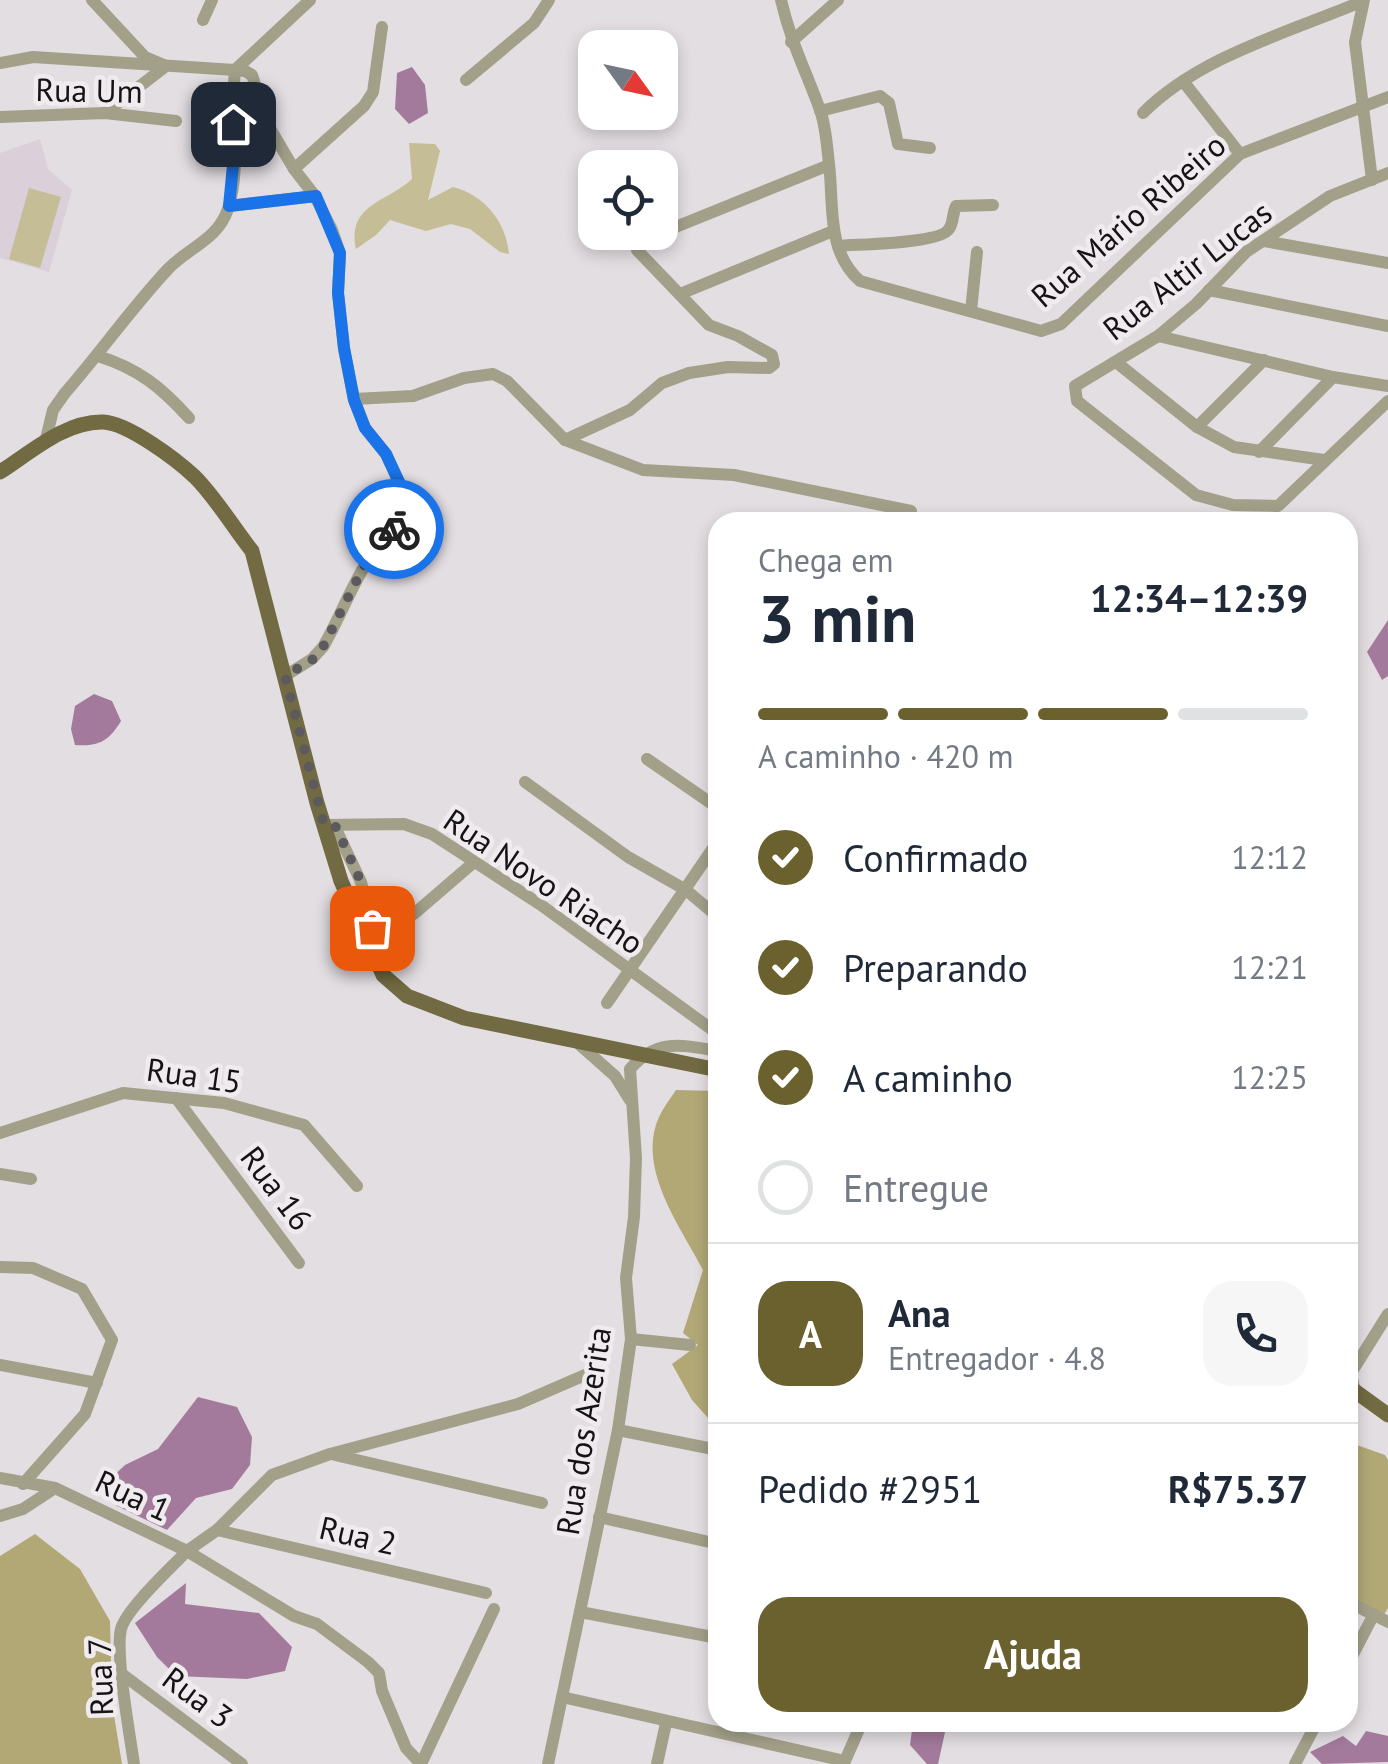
<!DOCTYPE html>
<html lang="pt">
<head>
<meta charset="utf-8">
<style>
  :root { --surface:#fff; --page:#f6f6f7; --text:#1f2937; --muted:#747a83; --line:#e0e1e3; --accent:#6a612e }
  body { margin:0; font-family:"PT Sans",sans-serif; background:var(--page); color:var(--text); height:100vh; display:flex; flex-direction:column; font-size:38px; white-space:nowrap }
  * { box-sizing:border-box; margin:0 }
  p { font-size:32px; color:var(--muted) }
  .icon { flex:none; width:55px; height:55px; fill:none; stroke:currentColor; stroke-width:2; stroke-linecap:round; stroke-linejoin:round }
  .map { position:relative; flex:1; overflow:hidden }
  .side { position:absolute; left:708px; top:512px; width:650px; height:1220px; display:flex; flex-direction:column; background:var(--surface); border-radius:30px; box-shadow:0 5px 15px #0003 }
  .side>* { flex:none }
  .needle { width:65px; rotate:123deg }
  .tools { position:absolute; left:578px; top:30px; display:grid; gap:20px }
  .tools a { display:grid; place-items:center; width:100px; height:100px; border-radius:20px; background:var(--surface); box-shadow:0 5px 15px #0003; font-size:50px }
  .pin { position:absolute; display:grid; place-items:center; width:85px; height:85px; color:#fff; margin:-42px; border-radius:20px; box-shadow:0 5px 15px #0006 }
  .courier { position:absolute; display:grid; place-items:center; width:100px; height:100px; margin:-50px; border:8px solid #1a73e8; border-radius:50%; background:#fff; color:#222; box-shadow:0 2px 12px #0007 }
  .summary em { font-style:normal; font-weight:800 }
  .summary div { display:flex; flex-direction:column-reverse }
  .summary { display:flex; align-items:center; justify-content:space-between; height:170px; padding:0 50px }
  h1 { font-size:65px; font-weight:800; line-height:75px }
  .bar { display:grid; grid-template-columns:repeat(4,1fr); gap:15px 10px; align-content:center; height:120px; padding:0 50px }
  .bar i { height:12px; border-radius:8px; background:var(--line) }
  .bar .on { background:var(--accent) }
  .bar p { grid-column:span 4 }
  .line { display:flex; align-items:center; gap:25px; padding:0 50px; border-top:2px solid var(--line) }
  .line div { flex:1 }
  .round { display:grid; place-items:center; flex:none; width:105px; height:105px; border-radius:30px; background:var(--page) }
  ol { padding:0 50px; list-style:none }
  li { display:flex; align-items:center; gap:30px; height:110px }
  li p { margin-inline-start:auto }
  li .icon { padding:10px; border-radius:50%; background:var(--accent); color:#fff; stroke-width:4 }
  li:last-child { color:var(--muted) }
  li i { width:55px; height:55px; border:5px solid var(--line); border-radius:50% }
  .button { display:flex; gap:20px; margin-top:auto; padding:20px 50px }
  .button a { flex:1; height:115px; border-radius:30px; background:var(--accent); color:#fff; font-size:40px; font-weight:800; line-height:115px; text-align:center }
  .map>svg:first-child { display:block }
</style>
</head>
<body>
<div class="map">
<svg width="1388" height="1764" viewBox="0 0 1388 1764">
  <rect width="100%" height="100%" fill="#e3dee2"/>
  <!-- built -->
  <polygon fill="#dbd0d9" points="40,139 48,169 72,190 49,272 0,258 0,153"/>
  <!-- green -->
  <g fill="#c4bd95">
    <path d="M409,143L435,144L440,151L428,200L453,187C484,195 506,221 509,254L500,252L470,229L451,224L426,231L390,220L376,235L356,249C347,204 386,203 412,179Z"/>
    <polygon points="29,188 61,197 40,268 9,259"/>
  </g>
  <!-- forest -->
  <g fill="#b1a876">
    <path d="M676,1090L717,1091V1428L692,1400L672,1364L698,1345L683,1333L703,1270C680,1226 636,1168 659,1117C663,1108 670,1099 676,1090Z"/>
    <polygon points="1354,1444 1385,1455 1388,1460 1388,1608 1383,1616 1348,1598 1348,1460"/>
    <polygon points="35,1534 80,1569 110,1621 112,1703 122,1764 0,1764 0,1556"/>
  </g>
  <!-- water -->
  <g fill="#a37a9b">
    <polygon points="412,67 425,85 428,113 409,124 395,109 397,73"/>
    <polygon points="1388,620 1388,676 1382,680 1367,652"/>
    <path d="M94,694L112,701L121,721C109,741 98,747 75,745L71,729L75,706Z"/>
    <polygon points="198,1397 237,1407 252,1437 250,1465 232,1489 196,1498 167,1530 115,1505 108,1481 125,1465 158,1449"/>
    <polygon points="186,1583 185,1604 259,1613 292,1647 285,1671 247,1679 176,1676 157,1657 135,1623"/>
    <polygon points="913,1723 947,1723 938,1764 927,1764 910,1745"/>
    <polygon points="1366,1731 1388,1736 1388,1762 1322,1764 1310,1752 1343,1736 1356,1746"/>
  </g>
  <g fill="none" stroke-linecap="round" stroke-linejoin="round">
    <!-- minor -->
    <g stroke="#a3a08a" stroke-width="12">
      <polyline points="92,0 145,57 166,66 105,113"/>
      <path d="M781,0C791,43 806,71 820,110C826,126 827,147 829,164C834,205 826,251 860,281L1041,331L1061,324L1240,154L1388,97"/>
      <polyline points="1364,0 1355,42 1372,180"/>
      <polyline points="203,20 212,0"/>
      <polyline points="791,42 838,0"/>
      <polyline points="0,63 33,57 235,70 310,0"/>
      <polyline points="466,80 534,23 549,0"/>
      <polyline points="1183,81 1240,154"/>
      <polyline points="820,111 880,96 889,103 898,144 930,148"/>
      <path d="M1143,113C1200,56 1290,32 1363,1"/>
      <polyline points="0,117 105,113 176,121"/>
      <polyline points="294,169 364,106 373,92 382,27"/>
      <polyline points="1388,173 1330,196 1246,252 1196,304 1158,336 1075,386 1077,401 1196,495 1233,505 1278,506 1388,401"/>
      <polyline points="229,206 315,196"/>
      <polyline points="1264,241 1388,263"/>
      <path d="M838,246C857,244 940,244 949,229C954,222 952,214 956,206L993,205"/>
      <polyline points="1209,290 1388,326"/>
      <polyline points="680,294 833,231"/>
      <polyline points="971,311 977,252"/>
      <polyline points="1158,336 1333,377 1388,386"/>
      <path d="M98,356C139,369 161,387 189,418"/>
      <polyline points="1116,362 1197,427 1234,447 1324,460"/>
      <polyline points="354,399 413,396 464,378 493,374 507,381 565,440 643,470 734,475 911,511"/>
      <polyline points="1197,427 1264,360"/>
      <polyline points="565,440 630,410 662,383 689,373 728,367 769,368 774,364 772,355 738,336 709,325 637,250 641,241 829,165"/>
      <path d="M45,443L53,410L65,393C100,353 133,306 169,268C190,247 218,239 228,209C242,165 230,115 235,70L245,71L252,75L268,125L294,169L315,196L332,230L340,253L338,293L344,349L354,399L365,428L386,454L414,515C364,542 350,601 323,647L312,659L285,676"/>
      <polyline points="1259,452 1333,377"/>
      <polyline points="647,759 718,808"/>
      <polyline points="525,782 628,857 686,890 718,917"/>
      <polyline points="324,825 404,824 432,834 541,905 718,1034"/>
      <polyline points="335,827 361,882 372,928 379,934 415,913 473,863"/>
      <polyline points="607,1003 718,841"/>
      <polyline points="580,1045 615,1076 630,1100"/>
      <polyline points="176,1098 299,1263"/>
      <polyline points="0,1133 123,1093 224,1103 304,1125 357,1186"/>
      <polyline points="0,1174 31,1179"/>
      <polyline points="0,1267 33,1268 82,1289 112,1340 85,1414 23,1484"/>
      <polyline points="631,1339 690,1345"/>
      <polyline points="0,1365 97,1383"/>
      <polyline points="1355,1392 1351,1373 1388,1314"/>
      <polyline points="618,1430 713,1449"/>
      <polyline points="335,1455 542,1503"/>
      <polyline points="0,1478 55,1488 187,1551 217,1530 272,1475 330,1454 518,1404 592,1372"/>
      <polyline points="0,1516 23,1509 55,1488"/>
      <polyline points="599,1517 718,1544"/>
      <polyline points="217,1530 486,1593"/>
      <polyline points="1348,1602 1388,1622"/>
      <polyline points="580,1612 718,1638"/>
      <polyline points="1348,1664 1374,1614"/>
      <polyline points="122,1674 242,1764"/>
      <polyline points="562,1697 845,1761 862,1722"/>
      <path d="M134,1764C130,1736 115,1653 121,1629C126,1609 172,1567 187,1551L294,1616L317,1624L368,1662L379,1673L382,1691L406,1748L421,1764"/>
      <polyline points="421,1764 494,1609"/>
      <path d="M548,1764L618,1430L631,1339L626,1278L634,1217L636,1158L630,1069C657,1038 682,1045 718,1051"/>
      <polyline points="657,1764 666,1723"/>
      <polyline points="1295,1764 1317,1722"/>
    </g>
    <!-- major -->
    <g stroke="#716a42" stroke-width="15">
      <path d="M0,472C30,453 65,421 103,422C128,423 177,460 195,477C216,498 233,527 252,551L317,803L341,881L383,975L407,996L464,1018L718,1070"/>
      <polyline points="1348,1386 1388,1415"/>
    </g>
  </g>
  <g fill="none" stroke-linecap="round" stroke-linejoin="round">
    <!-- done -->
    <polyline stroke="#5d5a5d" stroke-width="10" stroke-dasharray="0 18" points="372,928 361,882 336,827 324,825 285,676 312,660 323,647 372,550 394,529"/>
    <!-- route -->
    <polyline stroke="#1a73e8" stroke-width="12" points="233,124 234,155 229,206 316,196 340,253 338,293 344,348 354,400 365,428 386,454 414,514 394,529"/>
  </g>
  <g text-anchor="middle" dominant-baseline="central" stroke-width="9" stroke-linejoin="round" paint-order="stroke">
    <!-- street labels -->
    <g font-size="32" fill="#151315" stroke="#f0ebef">
      <text transform="translate(89 90) rotate(1)">Rua Um</text>
      <text transform="translate(1128 220) rotate(-41)">Rua Mário Ribeiro</text>
      <text transform="translate(1187 270) rotate(-38)">Rua Altir Lucas</text>
      <text transform="translate(544 881) rotate(34)">Rua Novo Riacho</text>
      <text transform="translate(194 1075) rotate(8)">Rua 15</text>
      <text transform="translate(277 1188) rotate(53)">Rua 16</text>
      <text transform="translate(583 1431) rotate(-81)">Rua dos Azerita</text>
      <text transform="translate(133 1495) rotate(25)">Rua 1</text>
      <text transform="translate(358 1535) rotate(13)">Rua 2</text>
      <text transform="translate(100 1677) rotate(-92)">Rua 7</text>
      <text transform="translate(198 1697) rotate(37)">Rua 3</text>
    </g>
  </g>
</svg>
<div class="tools">
<a><svg class="needle" viewBox="-14 -14 28 28"><path d="M0-13l5 13h-10z" fill="#e53935"/><path d="M0 13l5-13h-10z" fill="#747a83"/></svg></a>
<a><svg class="icon" aria-label="locate" viewBox="0 0 24 24"><circle cx="12" cy="12" r="6"/><path d="M12 2v4M12 18v4M2 12h4M18 12h4"/></svg></a>
</div>
<div class="pin" style="left:372px;top:928px;background:#ea580c"><svg class="icon" aria-label="bag" viewBox="0 0 24 24"><path d="M5 8h14l-1 12H6zM9 8a3 3 0 0 1 6 0"/></svg></div>
<div class="pin" style="left:233px;top:124px;background:#1f2937"><svg class="icon" aria-label="home" viewBox="0 0 24 24"><path d="M3 11l9-7 9 7M6 9v11h12V9"/></svg></div>
<div class="courier" style="left:394px;top:529px"><svg class="icon" aria-label="bike" viewBox="0 0 24 24"><circle cx="6" cy="16" r="4"/><circle cx="18" cy="16" r="4"/><path d="M6 16l4-8h5l3 8M10 8l3 8H6M13 5h3"/></svg></div>
<section class="side">
<div class="summary"><div><h1>3 min</h1><p>Chega em</p></div><em>12:34–12:39</em></div>
<div class="bar"><i class="on"></i><i class="on"></i><i class="on"></i><i></i><p>A caminho · 420 m</p></div>
<ol>
<li><svg class="icon" aria-label="check" viewBox="0 0 24 24"><path d="M5 12l5 5 9-10"/></svg>Confirmado<p>12:12</p></li>
<li><svg class="icon" aria-label="check" viewBox="0 0 24 24"><path d="M5 12l5 5 9-10"/></svg>Preparando<p>12:21</p></li>
<li><svg class="icon" aria-label="check" viewBox="0 0 24 24"><path d="M5 12l5 5 9-10"/></svg>A caminho<p>12:25</p></li>
<li><i></i>Entregue</li>
</ol>
<div class="line" style="height:180px"><b class="round" style="background:var(--accent);color:#fff">A</b><div><b>Ana</b><p>Entregador · 4.8</p></div><a class="round"><svg class="icon" aria-label="phone" viewBox="0 0 24 24"><path d="M5 4h4l2 5-3 2q2 4 5 5l2-3 5 2v4C11 20 4 13 5 4z"/></svg></a></div>
<div class="line" style="height:130px"><div>Pedido #2951</div><b>R$75.37</b></div>
<div class="button"><a>Ajuda</a></div>
</section>
</div>
</body>
</html>
